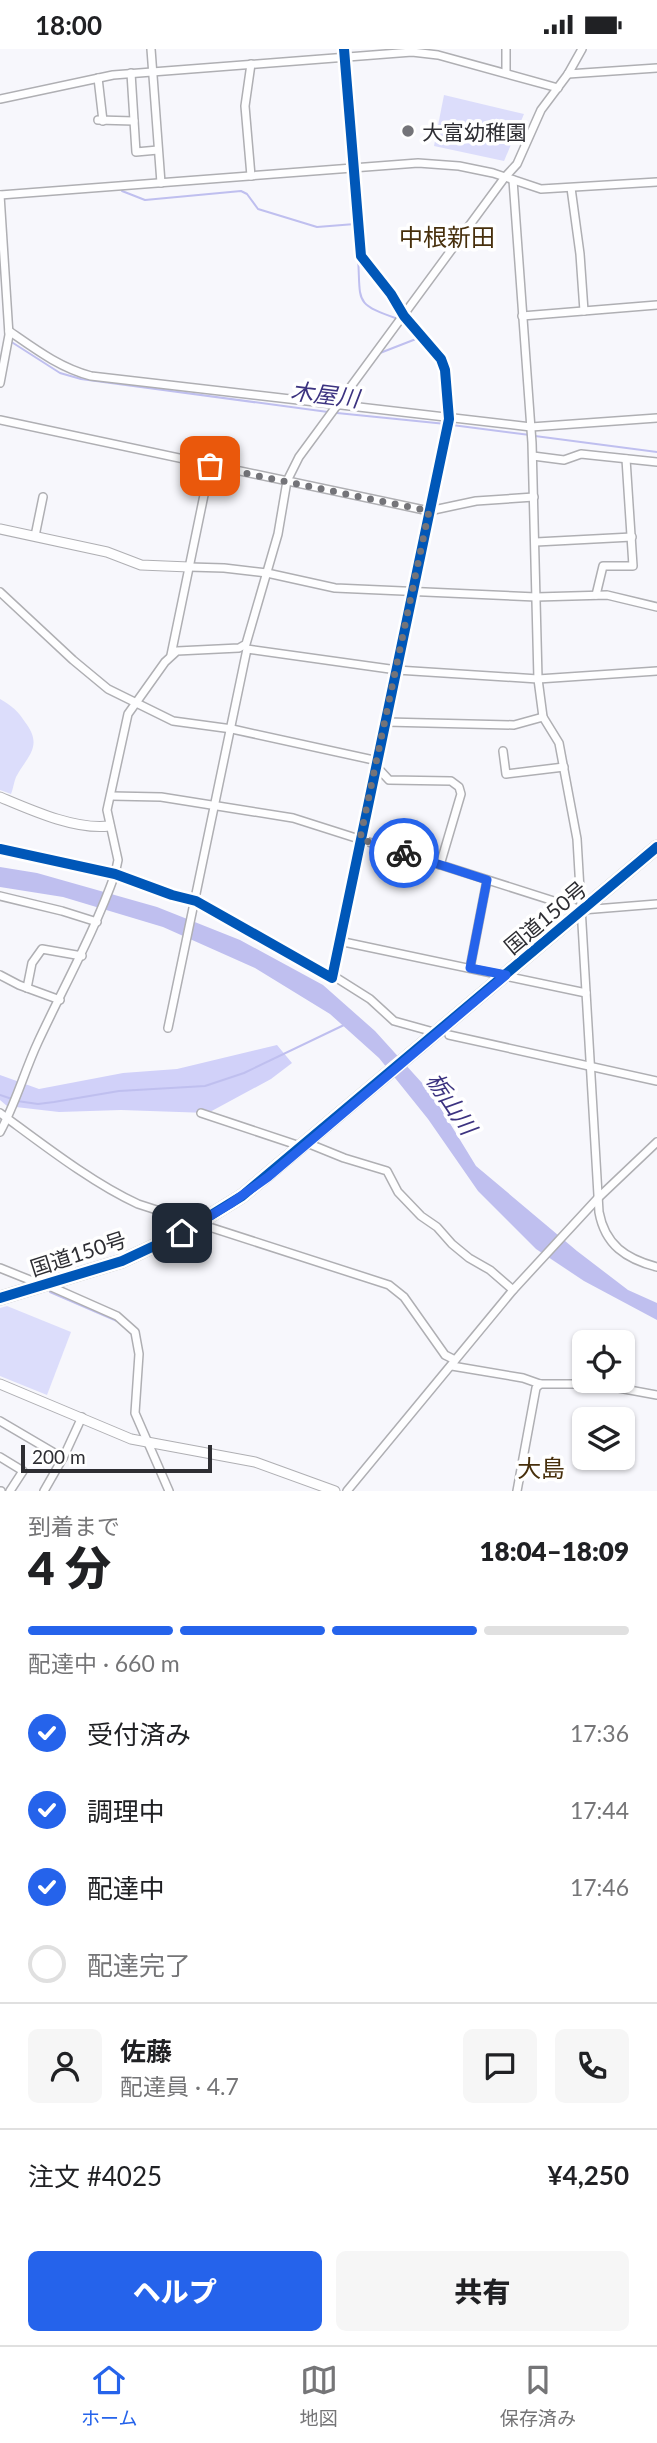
<!DOCTYPE html>
<html lang="ja">
<head>
<meta charset="utf-8">
<style>
  :root { --surface:#fff; --page:#f6f6f6; --text:#202124; --muted:#757577; --line:#e0e0e0; --accent:#2563eb }
  body { margin:0; font-family:Lato,"Noto Sans JP",sans-serif; background:var(--page); color:var(--text); height:100vh; display:flex; flex-direction:column; font-size:26px; white-space:nowrap }
  * { box-sizing:border-box; margin:0 }
  p { font-size:23px; color:var(--muted) }
  .icon { flex:none; width:38px; height:38px; fill:none; stroke:currentColor; stroke-width:2; stroke-linecap:round; stroke-linejoin:round }
  .map { position:relative; height:1442px; overflow:hidden }
  .sheet { display:flex; flex-direction:column; background:var(--surface); flex:1 }
  .sheet>* { flex:none }
  .buttons { position:absolute; left:572px; top:1281px; display:grid; gap:14px }
  .buttons a { display:grid; place-items:center; width:63px; height:63px; border-radius:10px; background:var(--surface); box-shadow:0 2px 5px #0004; font-size:35px }
  .scale { position:absolute; left:21px; bottom:18px; width:191px; box-sizing:border-box; padding-left:7px; border:4px solid #2e2e33; border-top:0; font-size:19px; line-height:24px; white-space:nowrap; color:#2e2e33; -webkit-text-stroke:5px #fff; paint-order:stroke }
  .pin { position:absolute; display:grid; place-items:center; width:60px; height:60px; color:#fff; margin:-30px; border-radius:14px; box-shadow:0 4px 10px #0006 }
  .courier { position:absolute; display:grid; place-items:center; width:70px; height:70px; margin:-35px; border:5px solid #2563eb; border-radius:50%; background:#fff; color:#222; box-shadow:0 2px 9px #0007 }
  .overview em { font-style:normal; font-weight:800 }
  .overview div { display:flex; flex-direction:column-reverse }
  .overview { display:flex; align-items:center; justify-content:space-between; height:119px; padding:0 28px }
  h1 { font-size:46px; font-weight:800; line-height:52px }
  .bar { display:grid; grid-template-columns:repeat(4,1fr); gap:10px 7px; align-content:center; height:84px; padding:0 28px }
  .bar i { height:9px; border-radius:5px; background:var(--line) }
  .bar .selected { background:var(--accent) }
  .bar p { grid-column:span 4 }
  .line { display:flex; align-items:center; gap:18px; padding:0 28px; border-top:2px solid var(--line) }
  .line div { flex:1 }
  .round { display:grid; place-items:center; flex:none; width:74px; height:74px; border-radius:10px; background:var(--page) }
  ol { padding:0 28px; list-style:none }
  li { display:flex; align-items:center; gap:21px; height:77px }
  li p { margin-inline-start:auto }
  li .icon { padding:7px; border-radius:50%; background:var(--accent); color:#fff; stroke-width:4 }
  li:last-child { color:var(--muted) }
  li i { width:38px; height:38px; border:4px solid var(--line); border-radius:50% }
  .button { display:flex; gap:14px; margin-top:auto; padding:14px 28px }
  .button a { flex:1; height:80px; border-radius:10px; background:var(--accent); color:#fff; font-size:28px; font-weight:800; line-height:80px; text-align:center }
  .button a+a { background:var(--page); color:var(--text) }
  .status { display:flex; justify-content:space-between; align-items:center; height:49px; padding:0 35px; background:var(--surface); direction:ltr }
  .status svg { height:19px; fill:currentColor }
  .tab-bar { display:flex; justify-content:space-around; align-items:center; height:98px; border-top:2px solid var(--line); background:var(--surface); font-size:19px; color:var(--muted) }
  .tab-bar a { display:grid; justify-items:center; gap:4px }
  .tab-bar .selected { color:var(--accent) }
  .map>svg:first-child { display:block }
</style>
</head>
<body>
<div class="status"><b>18:00</b><svg viewBox="0 0 49 12"><path d="M0 12V9h3v3zM5 12V6h3v6zM10 12V3h3v9zM15 12V0h3v12zM26 1h20v11H26zM47 4h2v5h-2z"/></svg></div>
<div class="map">
<svg width="657" height="1442" viewBox="0 0 657 1442">
  <rect width="100%" height="100%" fill="#f7f7fc"/>
  <!-- green -->
  <g fill="#dcddfb">
    <polygon points="444,46 524,65 504,112 434,97"/>
    <path d="M0,650C12,657 18,662 25,673C44,698 27,707 16,728C14,733 13,740 11,745L0,741Z"/>
    <polygon points="7,1257 71,1283 47,1346 0,1327 0,1259"/>
  </g>
  <!-- forest -->
  <polygon fill="#d1d1f9" points="277,996 292,1014 271,1030 208,1064 121,1061 59,1063 7,1057 0,1051 0,1026 39,1040 123,1024 177,1020"/>
  <!-- water -->
  <polygon fill="#bfbfef" points="0,818 37,824 157,858 240,891 323,936 375,982 432,1045 476,1117 577,1202 628,1241 657,1254 657,1271 584,1232 536,1200 478,1142 428,1070 379,1009 330,965 255,919 163,878 63,848 0,838"/>
  <g fill="none" stroke-linecap="round" stroke-linejoin="round">
    <!-- stream -->
    <g stroke="#bfbfef" stroke-width="2">
      <polyline points="122,142 145,151 241,142 247,145 258,160 317,178 355,175"/>
      <path d="M358,208C361,254 353,254 398,270"/>
      <polyline points="10,292 60,324 81,330 328,363"/>
      <polyline points="380,304 416,290"/>
      <polyline points="441,320 445,366"/>
      <polyline points="337,364 446,375"/>
      <polyline points="452,376 530,386"/>
      <polyline points="535,387 657,403"/>
      <polyline points="0,1046 12,1050"/>
      <polyline points="17,1052 38,1055 54,1053 119,1042 205,1037 244,1024 344,976"/>
      <polyline points="0,1223 9,1226"/>
      <polyline points="50,1243 117,1272"/>
      <polyline points="132,1362 134,1336"/>
    </g>
    <!-- minor casing -->
    <g stroke="#afafb3" stroke-width="10">
      <g id="minor">
        <polyline points="151,0 161,134"/>
        <polyline points="131,24 136,103 158,101"/>
        <polyline points="506,24 506,0"/>
        <polyline points="568,25 657,19"/>
        <polyline points="98,29 103,72"/>
        <polyline points="0,50 113,26 412,3 438,6 558,39"/>
        <polyline points="98,71 134,72"/>
        <polyline points="251,127 245,57 251,15"/>
        <path d="M513,131L532,394L538,630L543,668L559,694L577,790L599,1163C605,1196 626,1210 657,1218"/>
        <polyline points="571,139 580,205 584,262"/>
        <polyline points="0,146 418,114 459,117 493,124 541,140 657,133"/>
        <polyline points="522,267 657,256"/>
        <path d="M9,282C35,300 60,319 91,327L531,378L657,369"/>
        <polyline points="0,334 9,286 0,146"/>
        <polyline points="0,371 429,462 476,452 534,448"/>
        <polyline points="533,407 564,411 581,405 657,413"/>
        <polyline points="35,487 43,448"/>
        <polyline points="536,493 632,488"/>
        <polyline points="189,518 224,519 267,524 335,539 536,548 607,546 657,558"/>
        <polyline points="0,543 73,611 108,640 173,672 232,680 378,712"/>
        <polyline points="596,546 603,517 633,517 626,410"/>
        <polyline points="171,606 210,417"/>
        <polyline points="386,673 514,676 543,668"/>
        <polyline points="503,702 506,725 564,718"/>
        <polyline points="376,717 389,731 451,732 459,738 461,745 440,816"/>
        <polyline points="111,747 161,748 293,769 582,861 657,855"/>
        <polyline points="0,800 115,825 172,846 196,852 332,929 449,370 445,321 441,310 404,267 391,245 361,207 344,0"/>
        <polyline points="0,847 62,862 97,873"/>
        <polyline points="339,892 586,944"/>
        <polyline points="470,919 487,831"/>
        <polyline points="0,926 19,936 60,951"/>
        <polyline points="332,926 370,950 394,972 430,982"/>
        <polyline points="27,939 32,914 42,900 82,907"/>
        <polyline points="168,979 247,600 397,621 538,630 657,622"/>
        <polyline points="449,986 657,1032"/>
        <path d="M0,1064C41,1094 92,1134 138,1155L389,1236L404,1248L445,1306L455,1311"/>
        <polyline points="201,1064 303,1098"/>
        <path d="M0,1083C16,1054 24,1023 38,993C64,937 94,884 115,825L118,811L107,761L128,665L165,613L177,602L239,599L246,595L278,485L287,432L299,408L505,128L517,115L541,61L568,25L582,0"/>
        <polyline points="307,1094 344,1109 387,1122 398,1143 421,1167 437,1178 452,1195 469,1209 490,1221 513,1241"/>
        <polyline points="0,1219 35,1233 40,1238"/>
        <polyline points="47,1236 117,1267 135,1283 139,1305 135,1364 169,1442"/>
        <polyline points="452,1317 523,1329 540,1335 597,1335 657,1346"/>
        <polyline points="0,1372 63,1409"/>
        <polyline points="0,1408 23,1422 10,1442"/>
        <polyline points="0,1442 1,1442"/>
        <polyline points="44,1442 64,1407 82,1368"/>
        <polyline points="347,1442 513,1241 598,1149 657,1093"/>
        <polyline points="517,1442 536,1339 540,1335"/>
      </g>
    </g>
    <!-- tertiary casing -->
    <g stroke="#afafb3" stroke-width="11">
      <g id="tertiary">
        <polyline points="0,480 107,503 141,516 189,518"/>
        <path d="M0,748C31,761 75,781 109,777"/>
        <polyline points="0,1335 131,1390 255,1413 335,1442"/>
      </g>
    </g>
    <!-- trunk casing -->
    <g stroke="#afafb3" stroke-width="15">
      <polyline id="trunk" points="0,1249 122,1212 182,1184 242,1147 657,798"/>
    </g>
    <!-- minor -->
    <use href="#minor" stroke="#fefeff" stroke-width="7"/>
    <!-- tertiary -->
    <use href="#tertiary" stroke="#fefeff" stroke-width="9"/>
    <!-- trunk -->
    <use href="#trunk" stroke="#fefeff" stroke-width="12"/>
    <!-- cycleway casing -->
    <g stroke="#fff" stroke-width="15">
      <g id="cycleway">
        <polyline points="0,800 115,825 172,846 196,852 332,929 449,370 445,321 441,310 404,267 391,245 361,207 344,0"/>
        <polyline points="0,1249 122,1212 182,1184 242,1147 657,798"/>
      </g>
    </g>
    <!-- cycleway -->
    <use href="#cycleway" stroke="#0057b8" stroke-width="10"/>
  </g>
  <g fill="none" stroke-linecap="round" stroke-linejoin="round">
    <!-- done -->
    <polyline stroke="#747479" stroke-width="7" stroke-dasharray="0 12.6" points="210,417 429,462 360,790 404,804"/>
    <!-- route -->
    <polyline stroke="#2563eb" stroke-width="9" points="182,1184 230,1155 268,1128 506,926 470,919 487,831 404,804"/>
  </g>
  <!-- markers -->
  <circle fill="#747479" stroke="#fff" stroke-width="2.5" cx="408" cy="82" r="7"/>
  <g text-anchor="middle" dominant-baseline="central" stroke-width="7" stroke-linejoin="round" paint-order="stroke">
    <!-- poi labels -->
    <g font-size="21" fill="#2e2e33" stroke="#fff" text-anchor="start">
      <text x="422" y="82">大富幼稚園</text>
    </g>
    <!-- street labels -->
    <g font-size="21" fill="#2e2e33" stroke="#fff">
      <text transform="translate(545 868) rotate(-40)">国道150号</text>
      <text transform="translate(78 1204) rotate(-18)">国道150号</text>
    </g>
    <!-- water labels -->
    <g font-size="23" font-style="italic" fill="#3c3380" stroke="#fff">
      <text transform="translate(325 345) rotate(7)">木屋川</text>
      <text transform="translate(452 1054) rotate(56)">栃山川</text>
    </g>
    <!-- quarter labels -->
    <g font-size="24" fill="#472f0c" stroke="#fff">
      <text x="447" y="187">中根新田</text>
      <text x="541" y="1418">大島</text>
    </g>
  </g>
</svg>
<div class="buttons">
<a><svg class="icon" aria-label="locate" viewBox="0 0 24 24"><circle cx="12" cy="12" r="6"/><path d="M12 2v4M12 18v4M2 12h4M18 12h4"/></svg></a>
<a><svg class="icon" aria-label="layers" viewBox="0 0 24 24"><path d="M12 4l9 5-9 5-9-5zM3 14l9 5 9-5"/></svg></a>
</div>
<div class="scale">200 m</div>
<div class="pin" style="left:210px;top:417px;background:#ea580c"><svg class="icon" aria-label="bag" viewBox="0 0 24 24"><path d="M5 8h14l-1 12H6zM9 8a3 3 0 0 1 6 0"/></svg></div>
<div class="pin" style="left:182px;top:1184px;background:#1f2937"><svg class="icon" aria-label="home" viewBox="0 0 24 24"><path d="M3 11l9-7 9 7M6 9v11h12V9"/></svg></div>
<div class="courier" style="left:404px;top:804px"><svg class="icon" aria-label="bike" viewBox="0 0 24 24"><circle cx="6" cy="16" r="4"/><circle cx="18" cy="16" r="4"/><path d="M6 16l4-8h5l3 8M10 8l3 8H6M13 5h3"/></svg></div>
</div>
<section class="sheet">
<div class="overview"><div><h1>4 分</h1><p>到着まで</p></div><em>18:04–18:09</em></div>
<div class="bar"><i class="selected"></i><i class="selected"></i><i class="selected"></i><i></i><p>配達中 · 660 m</p></div>
<ol>
<li><svg class="icon" aria-label="check" viewBox="0 0 24 24"><path d="M5 12l5 5 9-10"/></svg>受付済み<p>17:36</p></li>
<li><svg class="icon" aria-label="check" viewBox="0 0 24 24"><path d="M5 12l5 5 9-10"/></svg>調理中<p>17:44</p></li>
<li><svg class="icon" aria-label="check" viewBox="0 0 24 24"><path d="M5 12l5 5 9-10"/></svg>配達中<p>17:46</p></li>
<li><i></i>配達完了</li>
</ol>
<div class="line" style="height:126px"><a class="round"><svg class="icon" aria-label="person" viewBox="0 0 24 24"><circle cx="12" cy="8" r="4"/><path d="M4 21q1-7 8-7t8 7"/></svg></a><div><b>佐藤</b><p>配達員 · 4.7</p></div><a class="round"><svg class="icon" aria-label="chat" viewBox="0 0 24 24"><path d="M4 5h16v11H9l-5 4z"/></svg></a><a class="round"><svg class="icon" aria-label="phone" viewBox="0 0 24 24"><path d="M5 4h4l2 5-3 2q2 4 5 5l2-3 5 2v4C11 20 4 13 5 4z"/></svg></a></div>
<div class="line" style="height:91px"><div>注文 #4025</div><b>¥4,250</b></div>
<div class="button"><a>ヘルプ</a><a>共有</a></div>
</section>
<nav class="tab-bar">
<a class="selected"><svg class="icon" aria-label="home" viewBox="0 0 24 24"><path d="M3 11l9-7 9 7M6 9v11h12V9"/></svg>ホーム</a>
<a><svg class="icon" aria-label="map" viewBox="0 0 24 24"><path d="M3 6l6-2 6 2 6-2v14l-6 2-6-2-6 2zM9 4v14M15 6v14"/></svg>地図</a>
<a><svg class="icon" aria-label="saved" viewBox="0 0 24 24"><path d="M7 4h10v16l-5-4-5 4z"/></svg>保存済み</a>
</nav>
</body>
</html>
